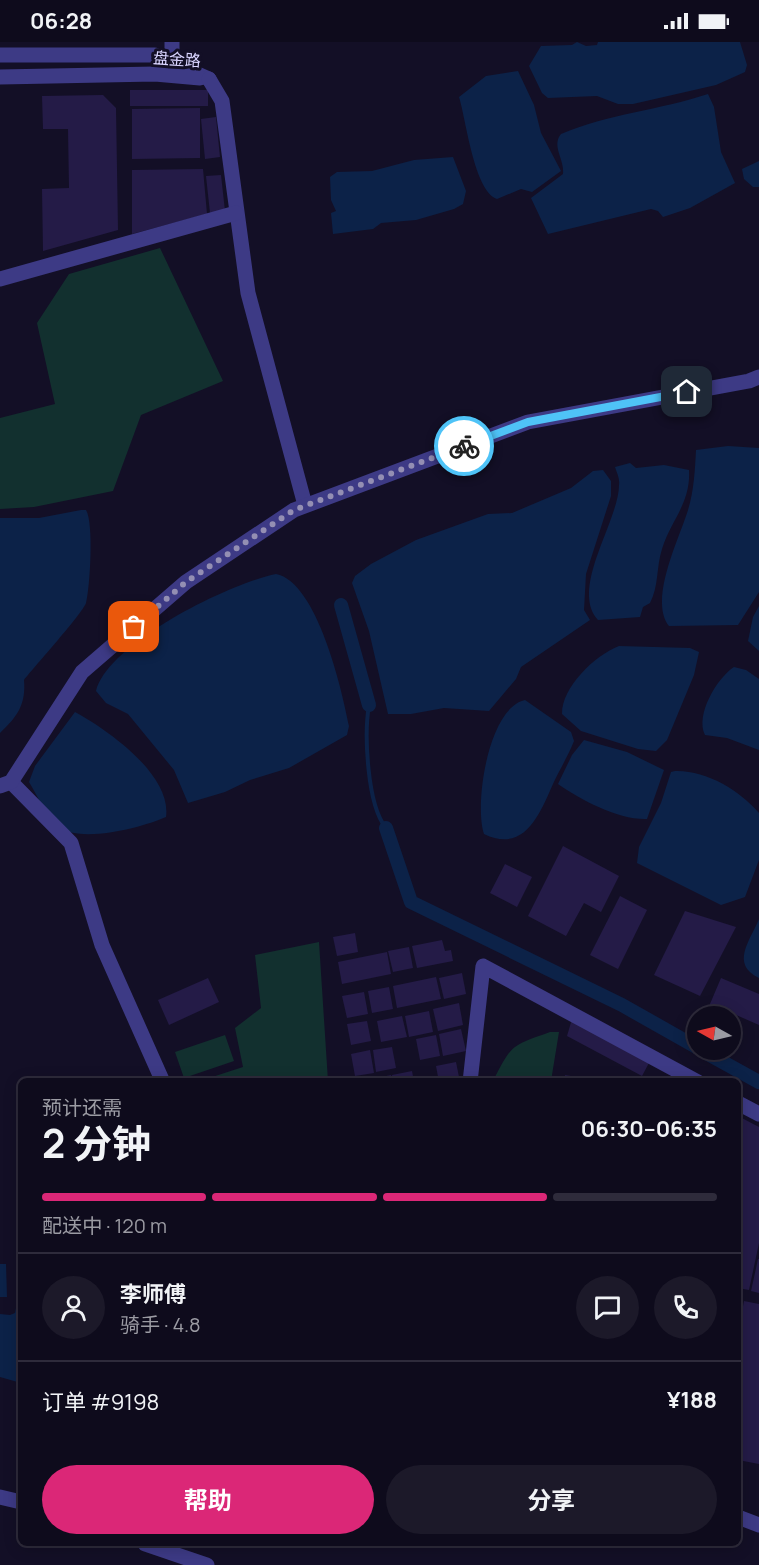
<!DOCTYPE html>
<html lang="zh">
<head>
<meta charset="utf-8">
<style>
  :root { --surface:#0e0b1c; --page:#1c1929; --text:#f1f3f6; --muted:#9b9ba3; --line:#2e2b3b; --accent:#db2777 }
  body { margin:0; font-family:Manrope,"Noto Sans SC",sans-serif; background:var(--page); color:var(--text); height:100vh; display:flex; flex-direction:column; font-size:22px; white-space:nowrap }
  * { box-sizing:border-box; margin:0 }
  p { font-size:20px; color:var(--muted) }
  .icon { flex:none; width:33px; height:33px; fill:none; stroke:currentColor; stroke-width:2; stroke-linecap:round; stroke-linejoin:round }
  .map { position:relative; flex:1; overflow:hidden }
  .panel { position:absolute; left:18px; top:1036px; width:723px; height:468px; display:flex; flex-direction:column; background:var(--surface); border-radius:9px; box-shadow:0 3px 15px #0003,0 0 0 2px var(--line) }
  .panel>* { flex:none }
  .needle { width:39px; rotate:278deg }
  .controls { position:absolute; left:687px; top:964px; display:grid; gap:12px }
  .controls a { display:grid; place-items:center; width:54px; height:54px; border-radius:50%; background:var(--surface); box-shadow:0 3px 15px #0003,0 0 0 2px var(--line); font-size:30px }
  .pin { position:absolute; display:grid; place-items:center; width:51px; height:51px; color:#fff; margin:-26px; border-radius:12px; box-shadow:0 3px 9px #0006 }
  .courier { position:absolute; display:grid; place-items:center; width:60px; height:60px; margin:-30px; border:4px solid #4fc3f7; border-radius:50%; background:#fff; color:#222; box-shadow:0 2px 8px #0007 }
  .head em { font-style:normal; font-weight:700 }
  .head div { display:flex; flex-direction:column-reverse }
  .head { display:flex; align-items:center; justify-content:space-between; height:102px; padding:0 24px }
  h1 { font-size:39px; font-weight:700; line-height:45px }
  .bar { display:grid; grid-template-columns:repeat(4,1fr); gap:9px 6px; align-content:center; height:72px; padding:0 24px }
  .bar i { height:8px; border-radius:4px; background:var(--line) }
  .bar .current { background:var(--accent) }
  .bar p { grid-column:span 4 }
  .line { display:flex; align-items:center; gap:15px; padding:0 24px; border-top:2px solid var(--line) }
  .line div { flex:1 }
  .round { display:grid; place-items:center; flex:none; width:63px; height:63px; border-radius:32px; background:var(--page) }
  .button { display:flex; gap:12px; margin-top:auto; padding:12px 24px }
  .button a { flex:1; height:69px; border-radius:36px; background:var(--accent); color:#fff; font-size:24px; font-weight:700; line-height:69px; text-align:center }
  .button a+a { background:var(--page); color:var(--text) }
  .status { display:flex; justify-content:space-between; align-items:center; height:42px; padding:0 30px; background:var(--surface); direction:ltr }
  .status svg { height:16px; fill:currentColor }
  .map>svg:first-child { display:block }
</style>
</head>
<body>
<div class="status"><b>06:28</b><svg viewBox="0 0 49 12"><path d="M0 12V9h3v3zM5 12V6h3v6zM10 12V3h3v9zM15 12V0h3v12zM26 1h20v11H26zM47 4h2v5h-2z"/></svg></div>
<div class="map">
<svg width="759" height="1523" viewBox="0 0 759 1523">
  <rect width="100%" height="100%" fill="#130f26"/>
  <!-- green -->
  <g fill="#12302f">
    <polygon points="160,206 223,339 141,373 113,449 34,465 0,467 0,376 55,362 37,281 69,232"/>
    <polygon points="319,900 328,1039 200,1039 243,1025 235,986 261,966 255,913"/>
    <path d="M550,990H559L551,1039H493C512,1002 511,1004 550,990Z"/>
    <polygon points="225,993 234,1019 184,1036 175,1010"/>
  </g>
  <!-- water -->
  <g fill="#0c2248">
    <polygon points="577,0 586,4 597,3 598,0 740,0 747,23 745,30 716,43 633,62 618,62 597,54 548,56 542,51 529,24 541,4 572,3"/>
    <path d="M518,29L534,63L541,91L561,129L532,150L521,147L497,157C474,149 466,77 459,55L486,34Z"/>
    <path d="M708,52L714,65L721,110L735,141L690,166L663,175L658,169L651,167L548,192L531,156L563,132C565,118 551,104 561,92C608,72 660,68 708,52Z"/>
    <polygon points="453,115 466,149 463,162 454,167 416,178 381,181 373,187 333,192 331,171 336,169 331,158 330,135 337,130 372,129 414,118"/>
    <polygon points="759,119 759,145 753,145 744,137 742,127"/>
    <path d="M728,404L759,406V550L738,583L669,584C648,558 680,495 688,468C694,449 695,427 696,408Z"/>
    <path d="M630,421L636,426L664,423L689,428C691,461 671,478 662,507C656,526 659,544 650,561L643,565L640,575L598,578C569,547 619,479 619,443C620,437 617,431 615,425Z"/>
    <polygon points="603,428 611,439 611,454 586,532 584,568 590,578 521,625 516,637 489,669 444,666 411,672 388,672 369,589 352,541 355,534 371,522 416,498 488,472 512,471 571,446 593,429"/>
    <path d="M81,468H86C94,481 90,546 86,561C82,572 35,624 24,638C26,662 18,674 0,691V476H39Z"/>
    <path d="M276,532C317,540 342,647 349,684L347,693L289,726L250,738L225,750L188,761L174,728L128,672L106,661L96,649C108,601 230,541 276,532Z"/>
    <polygon points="759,564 759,609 748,599 753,575"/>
    <path d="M619,604L690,606L699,610L694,633L667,698L656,709L638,707L581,689L562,672C561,646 595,613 619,604Z"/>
    <path d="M734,625L746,628L759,637V708L727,696L705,693C695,673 717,636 734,625Z"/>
    <path d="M525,658L571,690L574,699C568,714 560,727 553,742C540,771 525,812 484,792C474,763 488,666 525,658Z"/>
    <path d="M75,670C108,688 172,733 166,775C141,786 74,804 53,781C44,769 37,753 29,740L35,724Z"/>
    <path d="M584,698L627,710L664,728L647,777C618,778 581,758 558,742L572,713Z"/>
    <path d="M675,729C706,728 739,748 759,771V818L745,855L721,863L637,821L639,805L661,761L671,730Z"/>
    <path d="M759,877V936C730,922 750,899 759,877Z"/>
    <polygon points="0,1222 6,1222 7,1255 0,1255"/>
    <polygon points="21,1241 21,1341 0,1335 0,1272 10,1273 15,1271"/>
  </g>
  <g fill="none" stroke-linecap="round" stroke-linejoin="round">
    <!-- stream -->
    <path stroke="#0c2248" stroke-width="4" d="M369,663C364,692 367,763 386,786"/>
    <!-- canal -->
    <g stroke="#0c2248" stroke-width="14">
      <polyline points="341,563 369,663"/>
      <polyline points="386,786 411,860 622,963 698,1006"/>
      <polyline points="701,1008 759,1040"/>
    </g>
  </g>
  <!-- building -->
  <g fill="#241b47">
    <rect x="130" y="48" width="78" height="16"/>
    <polygon points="103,53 116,66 118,188 43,209 42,147 69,146 68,87 43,87 42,54"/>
    <polygon points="200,66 200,116 132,117 132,67"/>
    <polygon points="216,75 220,115 205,117 201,77"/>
    <polygon points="203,127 207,172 132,192 132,128"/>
    <polygon points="221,133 225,169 210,171 206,134"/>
    <polygon points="563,804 619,834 601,870 584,861 566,894 528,874"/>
    <polygon points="505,822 532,835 517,865 490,851"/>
    <polygon points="620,854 647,868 618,927 590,913"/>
    <polygon points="685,869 736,885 700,954 654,933"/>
    <polygon points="355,891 358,910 337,914 333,895"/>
    <polygon points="442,898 445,909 451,908 453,919 417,926 412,904"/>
    <polygon points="409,905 413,926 393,930 388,909"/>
    <polygon points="387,910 391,932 342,942 338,920"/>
    <polygon points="462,931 466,952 444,957 439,936"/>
    <polygon points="436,935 441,957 397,966 393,944"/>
    <polygon points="208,936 219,960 169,983 158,958"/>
    <polygon points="721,936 759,952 759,983 727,969 725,975 711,975 707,969"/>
    <polygon points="389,945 393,967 372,971 368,949"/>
    <polygon points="364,950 368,972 347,976 342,954"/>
    <polygon points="459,961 463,983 438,989 433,967"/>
    <polygon points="429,969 433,990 409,995 405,974"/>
    <polygon points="402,974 407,995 381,1000 377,979"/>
    <polygon points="572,977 650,1019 642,1034 567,994"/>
    <polygon points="367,979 371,999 351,1003 347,982"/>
    <polygon points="461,987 466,1009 443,1014 439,992"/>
    <polygon points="436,993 440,1014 420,1018 416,997"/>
    <polygon points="392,1005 396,1026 376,1030 373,1008"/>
    <polygon points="370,1008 374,1031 355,1034 351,1012"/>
    <polygon points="456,1020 460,1040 439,1040 436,1024"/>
    <polygon points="412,1029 414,1040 393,1040 392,1033"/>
    <polygon points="391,1033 392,1040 372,1040 372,1037"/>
    <polygon points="565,1033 595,1038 594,1040 564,1040"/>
    <polygon points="738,1074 759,1085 759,1201 749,1248 738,1246"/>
    <polygon points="758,1217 759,1217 759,1251 751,1249"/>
    <polygon points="744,1259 759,1262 759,1422 738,1418 738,1290"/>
  </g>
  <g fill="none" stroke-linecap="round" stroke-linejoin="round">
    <!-- minor -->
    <g stroke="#3d3a85" stroke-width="15">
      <polyline points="0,13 155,13 209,37"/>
      <polyline points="172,28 172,0"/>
      <polyline points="0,35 155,32 200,36"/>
      <polyline points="209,37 222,59 248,251 305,463"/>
      <polyline points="0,237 236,171"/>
      <polyline points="11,740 71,801 102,903 163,1040"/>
      <polyline points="0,744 11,740 82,630 186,540 294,468 528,380 749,339 759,335"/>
      <polyline points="470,1040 483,924 698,1040"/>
      <polyline points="738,1061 759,1072"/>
      <polyline points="0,1455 21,1460"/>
      <polyline points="738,1475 759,1483"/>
      <polyline points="145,1502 207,1523"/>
    </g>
  </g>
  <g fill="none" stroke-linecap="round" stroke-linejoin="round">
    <!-- done -->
    <polyline stroke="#948fb3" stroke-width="6" stroke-dasharray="0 10.8" points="134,585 186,540 294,468 464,404"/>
    <!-- route -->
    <polyline stroke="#4fc3f7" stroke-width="8" points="464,404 528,380 687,350"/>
  </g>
  <g text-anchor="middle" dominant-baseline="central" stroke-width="6" stroke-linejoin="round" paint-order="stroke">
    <!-- street labels -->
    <g font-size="16" fill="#d9d4ff" stroke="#130f26">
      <text transform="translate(177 17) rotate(4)">盘金路</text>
    </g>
  </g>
</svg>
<div class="controls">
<a><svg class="needle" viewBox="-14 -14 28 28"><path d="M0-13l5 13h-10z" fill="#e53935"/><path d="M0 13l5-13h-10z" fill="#9b9ba3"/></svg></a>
</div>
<div class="pin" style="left:134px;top:585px;background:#ea580c"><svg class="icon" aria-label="bag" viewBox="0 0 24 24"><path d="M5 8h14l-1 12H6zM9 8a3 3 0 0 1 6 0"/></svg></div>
<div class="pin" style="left:687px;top:350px;background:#1f2937"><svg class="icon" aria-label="home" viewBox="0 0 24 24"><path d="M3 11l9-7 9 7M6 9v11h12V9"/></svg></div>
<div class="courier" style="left:464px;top:404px"><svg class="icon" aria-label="bike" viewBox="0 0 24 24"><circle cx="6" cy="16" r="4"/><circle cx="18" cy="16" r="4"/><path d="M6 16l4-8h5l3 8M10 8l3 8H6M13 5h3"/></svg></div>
<section class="panel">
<div class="head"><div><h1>2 分钟</h1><p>预计还需</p></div><em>06:30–06:35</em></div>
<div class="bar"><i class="current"></i><i class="current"></i><i class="current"></i><i></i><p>配送中 · 120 m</p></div>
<div class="line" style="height:108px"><a class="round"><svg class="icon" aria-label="person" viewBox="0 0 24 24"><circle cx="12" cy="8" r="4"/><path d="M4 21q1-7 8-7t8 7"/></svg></a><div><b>李师傅</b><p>骑手 · 4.8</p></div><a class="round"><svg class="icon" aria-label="chat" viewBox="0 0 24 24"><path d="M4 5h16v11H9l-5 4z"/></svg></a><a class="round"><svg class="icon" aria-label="phone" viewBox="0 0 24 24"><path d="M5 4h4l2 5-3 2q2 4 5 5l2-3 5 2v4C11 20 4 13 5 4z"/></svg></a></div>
<div class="line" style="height:78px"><div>订单 #9198</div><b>¥188</b></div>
<div class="button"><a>帮助</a><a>分享</a></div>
</section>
</div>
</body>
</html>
